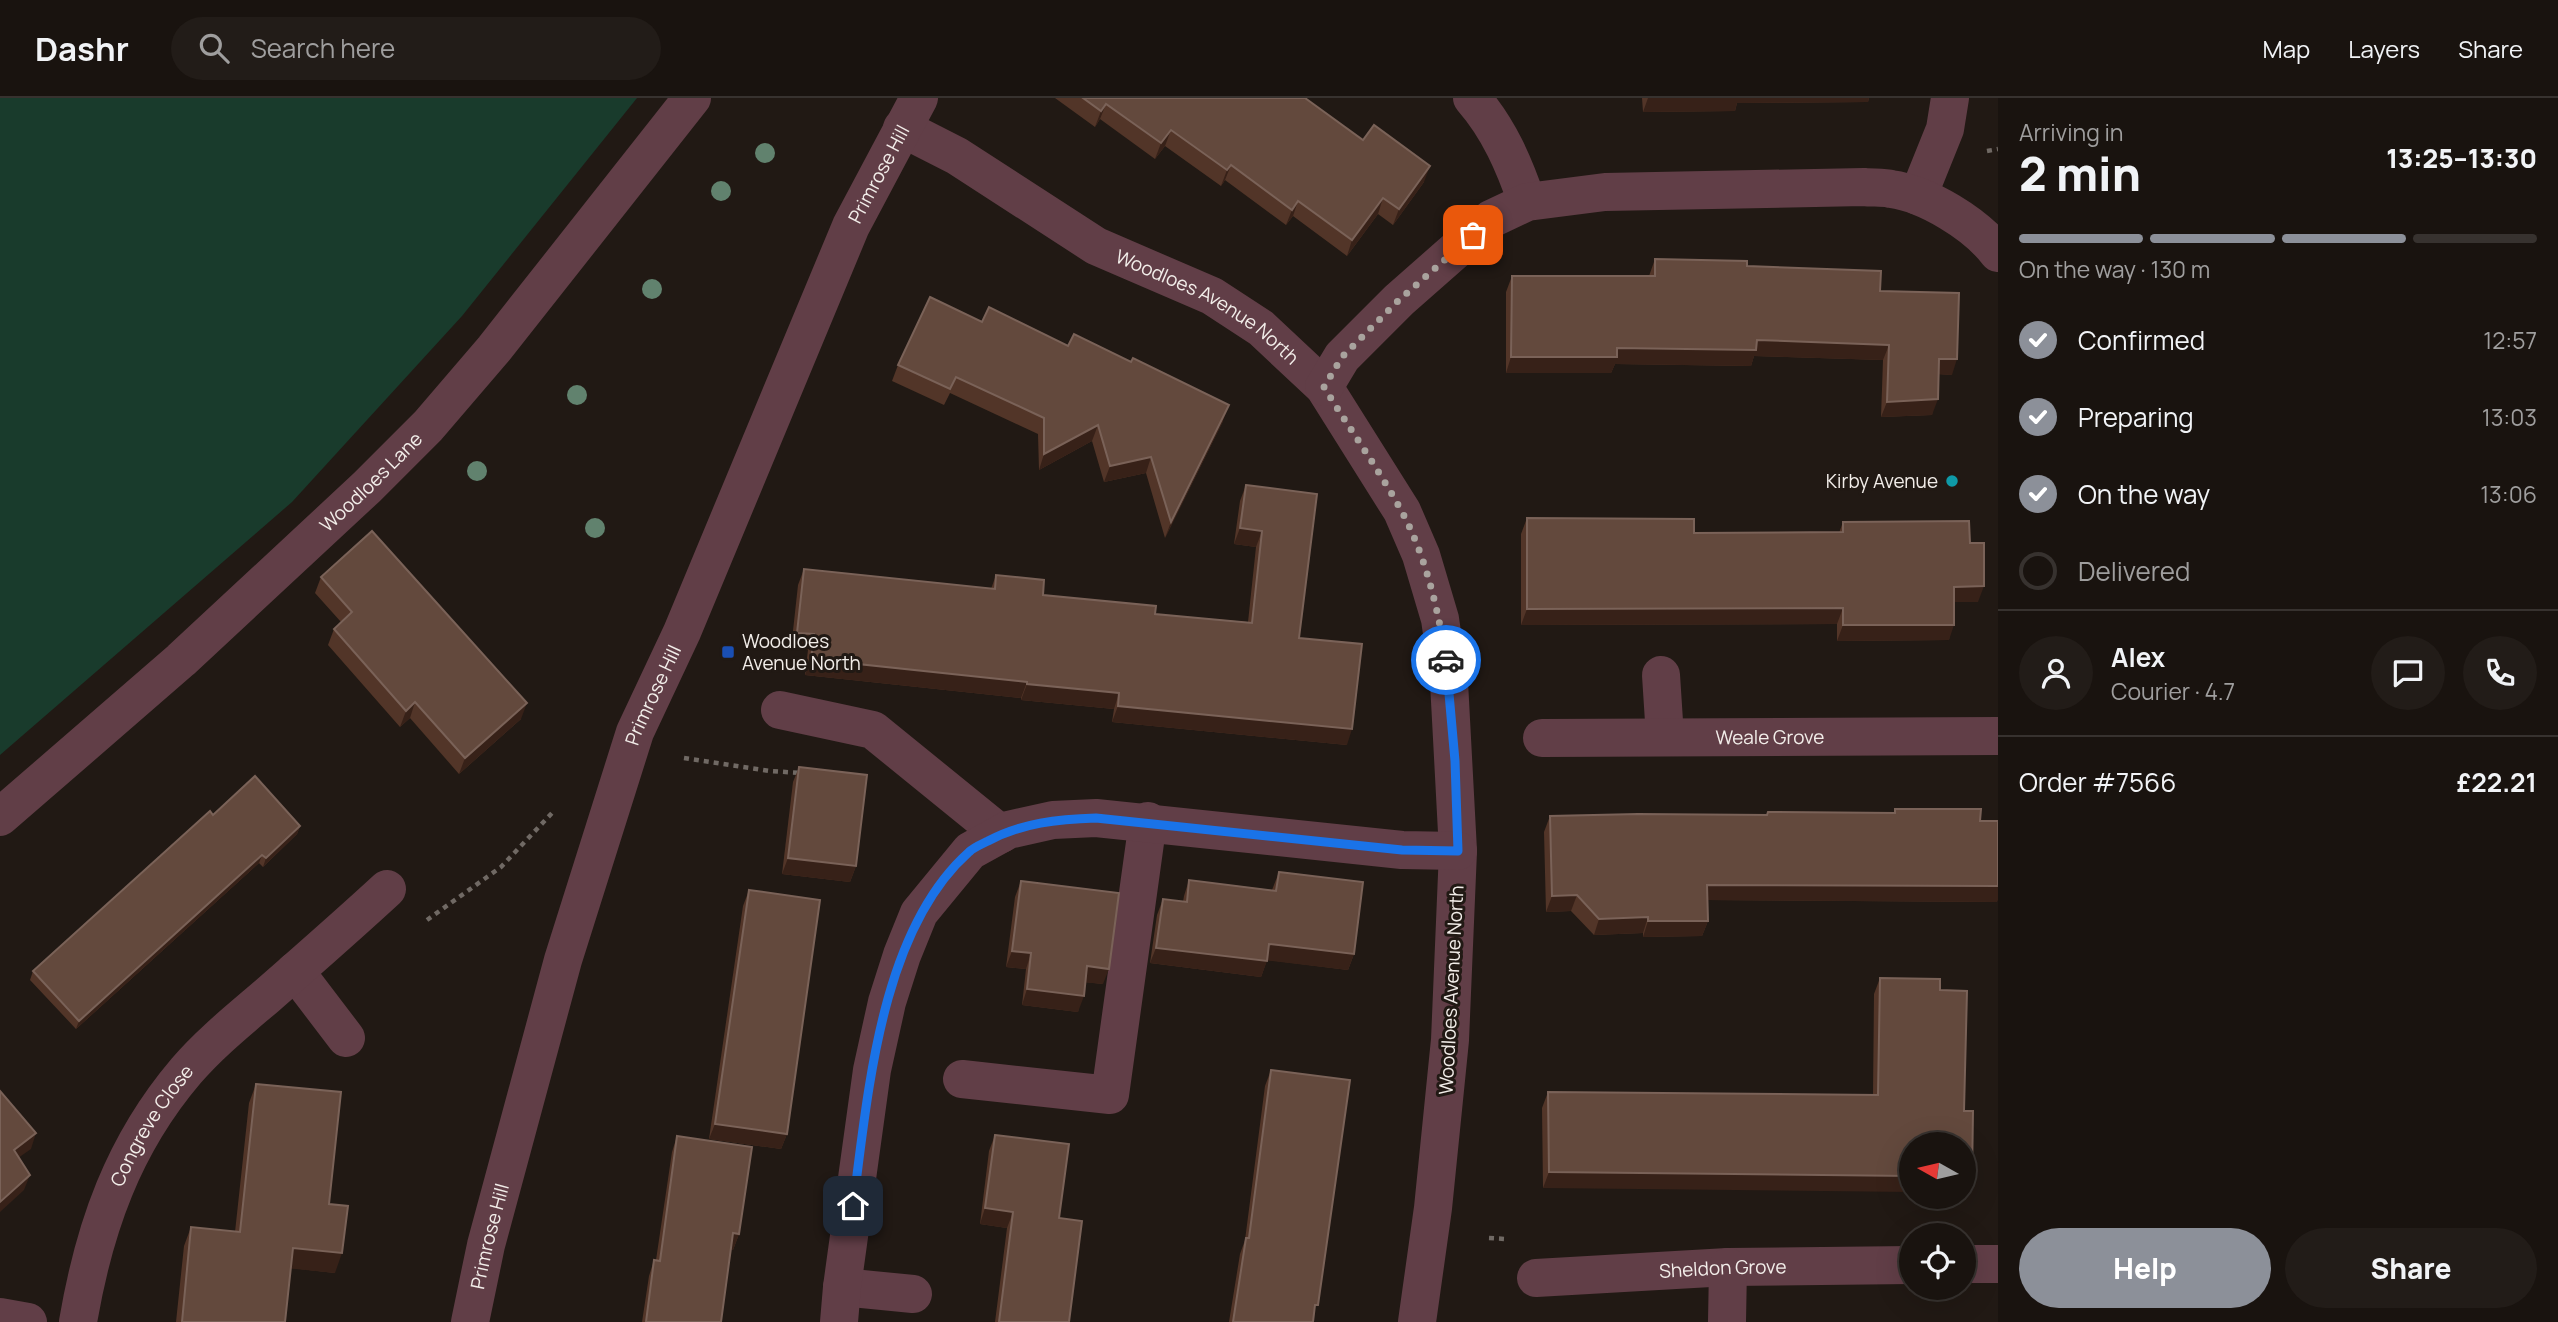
<!DOCTYPE html>
<html lang="en">
<head>
<meta charset="utf-8">
<style>
  :root { --surface:#19130f; --page:#221c18; --text:#f1f3f6; --muted:#9f9e9e; --line:#37322f; --accent:#8c9099 }
  body { margin:0; font-family:Manrope,sans-serif; background:var(--page); color:var(--text); height:100vh; display:flex; flex-direction:column; font-size:26px; white-space:nowrap }
  * { box-sizing:border-box; margin:0 }
  p { font-size:23px; color:var(--muted) }
  .icon { flex:none; width:38px; height:38px; fill:none; stroke:currentColor; stroke-width:2; stroke-linecap:round; stroke-linejoin:round }
  .map { position:relative; flex:1; overflow:hidden }
  .side { display:flex; flex-direction:column; background:var(--surface); width:560px }
  .side>* { flex:none }
  .needle { width:46px; rotate:278deg }
  .tools { position:absolute; left:1899px; top:1034px; display:grid; gap:14px }
  .tools a { display:grid; place-items:center; width:77px; height:77px; border-radius:50%; background:var(--surface); box-shadow:0 7px 28px #0002,0 0 0 2px var(--line); font-size:35px }
  .pin { position:absolute; display:grid; place-items:center; width:60px; height:60px; color:#fff; margin:-30px; border-radius:14px; box-shadow:0 4px 10px #0006 }
  .courier { position:absolute; display:grid; place-items:center; width:70px; height:70px; margin:-35px; border:5px solid #1a73e8; border-radius:50%; background:#fff; color:#222; box-shadow:0 2px 9px #0007 }
  .overview em { font-style:normal; font-weight:800 }
  .overview div { display:flex; flex-direction:column-reverse }
  .overview { display:flex; align-items:center; justify-content:space-between; height:119px; padding:0 21px }
  h1 { font-size:46px; font-weight:800; line-height:52px }
  .bar { display:grid; grid-template-columns:repeat(4,1fr); gap:10px 7px; align-content:center; height:84px; padding:0 21px }
  .bar i { height:9px; border-radius:5px; background:var(--line) }
  .bar .on { background:var(--accent) }
  .bar p { grid-column:span 4 }
  .line { display:flex; align-items:center; gap:18px; padding:0 21px; border-top:2px solid var(--line) }
  .line div { flex:1 }
  .round { display:grid; place-items:center; flex:none; width:74px; height:74px; border-radius:37px; background:var(--page) }
  ol { padding:0 21px; list-style:none }
  li { display:flex; align-items:center; gap:21px; height:77px }
  li p { margin-inline-start:auto }
  li .icon { padding:7px; border-radius:50%; background:var(--accent); color:#fff; stroke-width:4 }
  li:last-child { color:var(--muted) }
  li i { width:38px; height:38px; border:4px solid var(--line); border-radius:50% }
  .action { display:flex; gap:14px; margin-top:auto; padding:14px 21px }
  .action a { flex:1; height:80px; border-radius:42px; background:var(--accent); color:#fff; font-size:28px; font-weight:800; line-height:80px; text-align:center }
  .action a+a { background:var(--page); color:var(--text) }
  header { display:flex; align-items:center; gap:42px; box-sizing:border-box; height:98px; padding:0 35px; background:var(--surface); border-bottom:2px solid var(--line) }
  header strong { font-size:33px }
  nav { display:flex; gap:38px; margin-inline-start:auto; font-size:24px }
  .search { width:490px; height:63px; background:var(--page); display:flex; align-items:center; gap:18px; box-sizing:border-box; padding:0 24px; border-radius:38px; color:var(--muted); font-size:26px }
  main { display:flex; flex:1; min-height:0 }
  .map>svg:first-child { display:block }
</style>
</head>
<body>
<header>
<strong>Dashr</strong>
<div class="search"><svg class="icon" aria-label="search" viewBox="0 0 24 24"><circle cx="10" cy="10" r="6"/><path d="M15 15l6 6"/></svg>Search here</div>
<nav><a>Map</a><a>Layers</a><a>Share</a></nav>
</header>
<main>
<div class="map">
<svg width="1998" height="1224" viewBox="0 0 1998 1224">
  <rect width="100%" height="100%" fill="#211914"/>
  <!-- green -->
  <polygon fill="#193b2c" points="0,0 637,0 462,218 292,404 0,657"/>
  <g fill="none" stroke-linecap="round" stroke-linejoin="round">
    <!-- path -->
    <g stroke="#706964" stroke-width="4.5" stroke-dasharray="5 5" stroke-linecap="butt">
      <polyline points="1987,53 1998,51"/>
      <polyline points="684,660 770,673 801,675"/>
      <polyline points="427,822 501,769 552,715"/>
      <polyline points="1489,1140 1506,1141"/>
    </g>
    <!-- minor -->
    <g stroke="#613e47" stroke-width="38">
      <path d="M1472,0C1499,31 1514,66 1527,104"/>
      <path id="s1" d="M902,30L957,58L1096,148L1212,198L1261,230L1324,289L1402,413L1421,457L1440,521L1449,584L1458,753L1450,942L1433,1110L1417,1224"/>
      <polyline points="1918,98 1945,31 1950,0"/>
      <path d="M1324,289L1342,259L1399,202L1491,121L1527,104L1605,94L1864,89C1873,90 1883,89 1891,91C1927,96 1976,126 1998,155"/>
      <polyline points="1661,577 1665,639"/>
      <polyline points="780,612 873,632 1001,736"/>
      <path id="s2" d="M1542,640L1998,638"/>
      <path id="s3" d="M0,719L181,562L367,389L428,328L494,251L692,0"/>
      <polyline points="295,873 346,940"/>
      <polyline points="962,981 1110,997 1148,723"/>
      <polyline points="1964,1166 1998,1166"/>
      <path id="s4" d="M1536,1180L1728,1169L1911,1167"/>
      <polyline points="842,1189 913,1196"/>
      <polyline points="0,1219 28,1224"/>
      <path id="s5" d="M78,1224C94,1130 123,1047 186,973C210,945 240,921 268,897C308,862 348,827 387,791"/>
      <path id="s6" d="M470,1224L486,1147L563,862L635,634L682,534L851,128L919,0"/>
      <polyline points="839,1224 842,1189 872,972 887,904 902,857 919,815 970,753 1008,732 1053,722 1096,720 1402,752 1458,753"/>
      <polyline points="1727,1224 1728,1169"/>
    </g>
  </g>
  <!-- trees -->
  <g fill="#61826e">
    <circle cx="765" cy="55" r="10"/>
    <circle cx="721" cy="93" r="10"/>
    <circle cx="652" cy="191" r="10"/>
    <circle cx="577" cy="297" r="10"/>
    <circle cx="477" cy="373" r="10"/>
    <circle cx="595" cy="430" r="10"/>
  </g>
  <!-- wall -->
  <g fill="#523528">
    <polygon points="1055,0 1305,0 1363,42 1424,84 1393,127 1378,116 1347,158 1293,118 1286,127 1225,82 1221,88 1165,48 1155,61 1100,21 1095,29"/>
    <polygon points="1642,0 1869,0 1868,4 1737,5 1735,13 1643,14"/>
    <polygon points="1655,161 1747,168 1880,193 1952,277 1939,276 1932,317 1881,319 1883,262 1754,258 1751,268 1615,266 1611,275 1506,275 1506,194 1512,178 1649,178"/>
    <polygon points="982,224 1223,323 1165,440 1146,375 1104,384 1092,343 1039,372 1038,336 950,295 944,307 892,283 898,267"/>
    <polygon points="1246,387 1299,540 1347,647 1112,624 1114,611 1021,602 1021,600 805,577 808,552 791,551 798,487 804,471 991,491 996,477 1043,497 1155,516 1248,524 1256,449 1234,446 1240,403"/>
    <polygon points="1527,420 1694,435 1839,435 1843,424 1970,445 1978,504 1954,504 1949,542 1837,543 1837,526 1521,527 1521,436"/>
    <polygon points="321,479 521,621 459,676 410,620 400,629 328,547 334,531 341,524 315,495"/>
    <polygon points="799,669 856,768 850,784 782,776 793,684"/>
    <polygon points="1895,711 1980,723 1997,804 1708,802 1708,823 1702,838 1643,839 1643,835 1594,837 1571,813 1546,814 1544,734 1550,718 1767,717 1768,714 1894,715"/>
    <polygon points="213,717 300,728 297,736 263,769 259,765 76,931 30,882 33,873"/>
    <polygon points="1279,774 1354,856 1348,872 1267,862 1261,879 1150,865 1157,817 1163,801 1183,804 1184,798 1189,782 1272,792"/>
    <polygon points="1021,783 1103,886 1085,884 1078,914 1022,907 1026,871 1006,869 1015,799"/>
    <polygon points="749,792 787,1036 781,1051 709,1041 743,808"/>
    <polygon points="1880,880 1940,892 1964,1013 1972,1079 1967,1095 1964,1095 1964,1046 1543,1090 1542,1010 1548,994 1873,997 1874,896"/>
    <polygon points="1271,972 1313,1220 1313,1224 1229,1224 1240,1156 1245,1142 1265,988"/>
    <polygon points="256,986 329,1106 335,1175 291,1170 285,1224 176,1224 184,1148 191,1129 235,1134 249,1005"/>
    <polygon points="995,1037 1059,1120 1069,1224 995,1224 1007,1130 980,1126 989,1053"/>
    <polygon points="677,1038 739,1136 733,1152 731,1151 721,1224 642,1224 649,1178 654,1162 656,1162 672,1054"/>
  </g>
  <!-- shaded-wall -->
  <g fill="#372118">
    <polygon points="1648,0 1869,0 1868,4 1737,5 1735,13 1643,14"/>
    <polygon points="1106,6 1100,21 1095,29 1101,13"/>
    <polygon points="1171,32 1165,48 1155,61 1161,45"/>
    <polygon points="1231,67 1225,82 1221,88 1227,72"/>
    <polygon points="1430,68 1424,84 1393,127 1399,111"/>
    <polygon points="1383,100 1378,116 1347,158 1352,142"/>
    <polygon points="1298,103 1293,118 1286,127 1292,112"/>
    <polygon points="1757,242 1889,247 1883,262 1754,258 1751,268 1615,266 1611,275 1506,275 1511,259 1617,250"/>
    <polygon points="1939,261 1957,261 1952,277 1933,276"/>
    <polygon points="1938,301 1932,317 1881,319 1887,304"/>
    <polygon points="1229,307 1223,323 1165,440 1171,424"/>
    <polygon points="1098,327 1092,343 1039,372 1044,356"/>
    <polygon points="1151,359 1146,375 1104,384 1110,368"/>
    <polygon points="1240,430 1262,433 1256,449 1234,446"/>
    <polygon points="1984,488 1978,504 1949,504 1954,489"/>
    <polygon points="1843,510 1837,526 1521,527 1527,511"/>
    <polygon points="1843,527 1954,527 1949,542 1837,543"/>
    <polygon points="797,535 814,536 808,552 791,551"/>
    <polygon points="811,561 1027,584 1021,600 805,577"/>
    <polygon points="1027,586 1119,595 1114,611 1021,602"/>
    <polygon points="415,604 410,620 400,629 406,613"/>
    <polygon points="527,605 521,621 459,676 465,660"/>
    <polygon points="1118,608 1352,631 1347,647 1112,624"/>
    <polygon points="300,728 297,736 263,769 266,760"/>
    <polygon points="262,757 259,765 76,931 79,923"/>
    <polygon points="788,760 856,768 850,784 782,776"/>
    <polygon points="1707,787 1998,788 1998,802 1997,804 1702,802"/>
    <polygon points="1577,797 1571,813 1546,814 1552,798"/>
    <polygon points="1648,819 1643,835 1594,837 1599,821"/>
    <polygon points="1648,823 1708,823 1702,838 1643,839"/>
    <polygon points="1269,846 1354,856 1348,872 1264,862"/>
    <polygon points="1156,850 1267,863 1261,879 1150,865"/>
    <polygon points="1012,853 1031,855 1026,871 1006,869"/>
    <polygon points="1087,868 1109,871 1103,886 1081,884"/>
    <polygon points="1027,891 1084,898 1078,914 1022,907"/>
    <polygon points="715,1026 787,1036 781,1051 709,1041"/>
    <polygon points="36,1035 31,1051 8,1067 14,1052"/>
    <polygon points="1549,1074 1911,1078 1911,1094 1543,1090"/>
    <polygon points="30,1077 24,1092 0,1114 0,1104"/>
    <polygon points="1964,1079 1972,1079 1967,1095 1964,1095"/>
    <polygon points="985,1110 1013,1114 1007,1130 980,1126"/>
    <polygon points="733,1135 739,1136 733,1152 727,1151"/>
    <polygon points="293,1150 342,1155 335,1175 286,1170"/>
  </g>
  <!-- building -->
  <g fill="#63493d" stroke="#7a6258" stroke-width="2">
    <polygon points="1083,0 1305,0 1363,42 1374,27 1430,68 1399,111 1383,100 1352,142 1298,103 1292,112 1231,67 1227,72 1171,32 1161,45 1106,6 1101,13"/>
    <polygon points="1655,161 1747,163 1747,168 1881,173 1880,193 1959,195 1957,261 1939,261 1938,301 1887,304 1889,247 1757,242 1756,252 1617,250 1617,259 1511,259 1512,178 1655,178"/>
    <polygon points="930,199 982,224 989,209 1068,248 1074,236 1131,264 1133,260 1229,307 1171,424 1151,359 1110,368 1098,327 1044,356 1044,320 956,279 950,291 898,267"/>
    <polygon points="1246,387 1317,396 1299,540 1362,546 1352,631 1118,608 1119,595 1027,586 1027,584 811,561 814,536 797,535 804,471 995,491 996,477 1044,482 1043,497 1156,508 1155,516 1252,525 1262,433 1240,430"/>
    <polygon points="1527,420 1694,421 1694,435 1843,434 1843,424 1969,423 1970,445 1984,445 1984,488 1954,489 1954,527 1843,527 1843,510 1527,511"/>
    <polygon points="372,433 527,605 465,660 415,604 406,613 334,531 352,514 321,479"/>
    <polygon points="799,669 867,677 856,768 788,760"/>
    <polygon points="255,678 300,728 266,760 262,757 79,923 33,873 210,713 213,717"/>
    <polygon points="1895,711 1981,711 1980,723 1998,723 1998,788 1707,787 1708,823 1648,823 1648,819 1599,821 1577,797 1552,798 1550,718 1638,716 1767,717 1768,714 1895,715"/>
    <polygon points="1279,774 1363,784 1354,856 1269,846 1267,863 1156,850 1163,801 1187,804 1189,782 1276,793"/>
    <polygon points="1021,783 1119,795 1109,871 1087,868 1084,898 1027,891 1031,855 1012,853"/>
    <polygon points="749,792 820,802 787,1036 715,1026"/>
    <polygon points="1880,880 1940,881 1940,892 1967,893 1964,1013 1973,1013 1972,1079 1964,1079 1964,1046 1911,1046 1911,1078 1549,1074 1548,994 1878,997"/>
    <polygon points="1271,972 1350,982 1318,1207 1315,1207 1313,1224 1233,1224 1246,1140 1249,1140"/>
    <polygon points="256,986 341,994 329,1106 348,1108 342,1155 293,1150 285,1224 182,1224 191,1129 240,1134"/>
    <polygon points="0,993 36,1035 14,1052 30,1077 0,1104"/>
    <polygon points="995,1037 1069,1046 1059,1120 1082,1123 1069,1224 999,1224 1013,1114 985,1110"/>
    <polygon points="677,1038 752,1049 739,1136 733,1135 721,1224 646,1224 654,1162 660,1163"/>
  </g>
  <g fill="none" stroke-linecap="round" stroke-linejoin="round">
    <!-- done -->
    <path stroke="#a9a39e" stroke-width="7" stroke-dasharray="0 12.6" d="M1446,562C1438,511 1426,458 1401,412C1378,370 1349,330 1324,289L1342,259L1399,202L1473,137"/>
    <!-- route -->
    <path stroke="#1a73e8" stroke-width="9" d="M853,1108C868,996 880,833 969,754C974,749 982,746 988,743C1022,725 1058,721 1096,720L1402,752L1458,753L1455,663L1446,562"/>
  </g>
  <!-- markers -->
  <circle fill="#0f9aa8" stroke="#211914" stroke-width="2.5" cx="1952" cy="383" r="7"/>
  <rect fill="#1a4fb4" stroke="#211914" stroke-width="2.5" x="721" y="547" width="14" height="14" rx="3.5"/>
  <g text-anchor="middle" dominant-baseline="central" stroke-width="6" stroke-linejoin="round" paint-order="stroke">
    <!-- street labels -->
    <g font-size="19" fill="#f2ede9" stroke="#211914">
      <text stroke="none"><textPath href="#s6" startOffset="1222">Primrose Hill</textPath></text>
      <text stroke="none"><textPath href="#s1" startOffset="355">Woodloes Avenue North</textPath></text>
      <text stroke="none"><textPath href="#s3" startOffset="500">Woodloes Lane</textPath></text>
      <text stroke="none"><textPath href="#s6" startOffset="654">Primrose Hill</textPath></text>
      <text stroke="none"><textPath href="#s2" startOffset="228">Weale Grove</textPath></text>
      <text transform="translate(1451 892) rotate(-87)">Woodloes Avenue North</text>
      <text stroke="none"><textPath href="#s5" startOffset="212">Congreve Close</textPath></text>
      <text stroke="none"><textPath href="#s6" startOffset="88">Primrose Hill</textPath></text>
      <text stroke="none"><textPath href="#s4" startOffset="187">Sheldon Grove</textPath></text>
    </g>
    <!-- poi labels -->
    <g font-size="19" fill="#f2ede9" stroke="#211914" text-anchor="end">
      <text x="1938" y="383">Kirby Avenue</text>
      <text x="742" y="543" text-anchor="start">Woodloes<tspan x="742" dy="22">Avenue North</tspan></text>
    </g>
  </g>
</svg>
<div class="tools">
<a><svg class="needle" viewBox="-14 -14 28 28"><path d="M0-13l5 13h-10z" fill="#e53935"/><path d="M0 13l5-13h-10z" fill="#9f9e9e"/></svg></a>
<a><svg class="icon" aria-label="locate" viewBox="0 0 24 24"><circle cx="12" cy="12" r="6"/><path d="M12 2v4M12 18v4M2 12h4M18 12h4"/></svg></a>
</div>
<div class="pin" style="left:1473px;top:137px;background:#ea580c"><svg class="icon" aria-label="bag" viewBox="0 0 24 24"><path d="M5 8h14l-1 12H6zM9 8a3 3 0 0 1 6 0"/></svg></div>
<div class="pin" style="left:853px;top:1108px;background:#1f2937"><svg class="icon" aria-label="home" viewBox="0 0 24 24"><path d="M3 11l9-7 9 7M6 9v11h12V9"/></svg></div>
<div class="courier" style="left:1446px;top:562px"><svg class="icon" aria-label="car" viewBox="0 0 24 24"><path d="M5 17H2v-5l4-1 3-4h7l3 4 3 1v5h-3M9 17h6M6 11h13"/><circle cx="7" cy="17" r="2"/><circle cx="17" cy="17" r="2"/></svg></div>
</div>
<section class="side">
<div class="overview"><div><h1>2 min</h1><p>Arriving in</p></div><em>13:25–13:30</em></div>
<div class="bar"><i class="on"></i><i class="on"></i><i class="on"></i><i></i><p>On the way · 130 m</p></div>
<ol>
<li><svg class="icon" aria-label="check" viewBox="0 0 24 24"><path d="M5 12l5 5 9-10"/></svg>Confirmed<p>12:57</p></li>
<li><svg class="icon" aria-label="check" viewBox="0 0 24 24"><path d="M5 12l5 5 9-10"/></svg>Preparing<p>13:03</p></li>
<li><svg class="icon" aria-label="check" viewBox="0 0 24 24"><path d="M5 12l5 5 9-10"/></svg>On the way<p>13:06</p></li>
<li><i></i>Delivered</li>
</ol>
<div class="line" style="height:126px"><a class="round"><svg class="icon" aria-label="person" viewBox="0 0 24 24"><circle cx="12" cy="8" r="4"/><path d="M4 21q1-7 8-7t8 7"/></svg></a><div><b>Alex</b><p>Courier · 4.7</p></div><a class="round"><svg class="icon" aria-label="chat" viewBox="0 0 24 24"><path d="M4 5h16v11H9l-5 4z"/></svg></a><a class="round"><svg class="icon" aria-label="phone" viewBox="0 0 24 24"><path d="M5 4h4l2 5-3 2q2 4 5 5l2-3 5 2v4C11 20 4 13 5 4z"/></svg></a></div>
<div class="line" style="height:91px"><div>Order #7566</div><b>£22.21</b></div>
<div class="action"><a>Help</a><a>Share</a></div>
</section>
</main>
</body>
</html>
